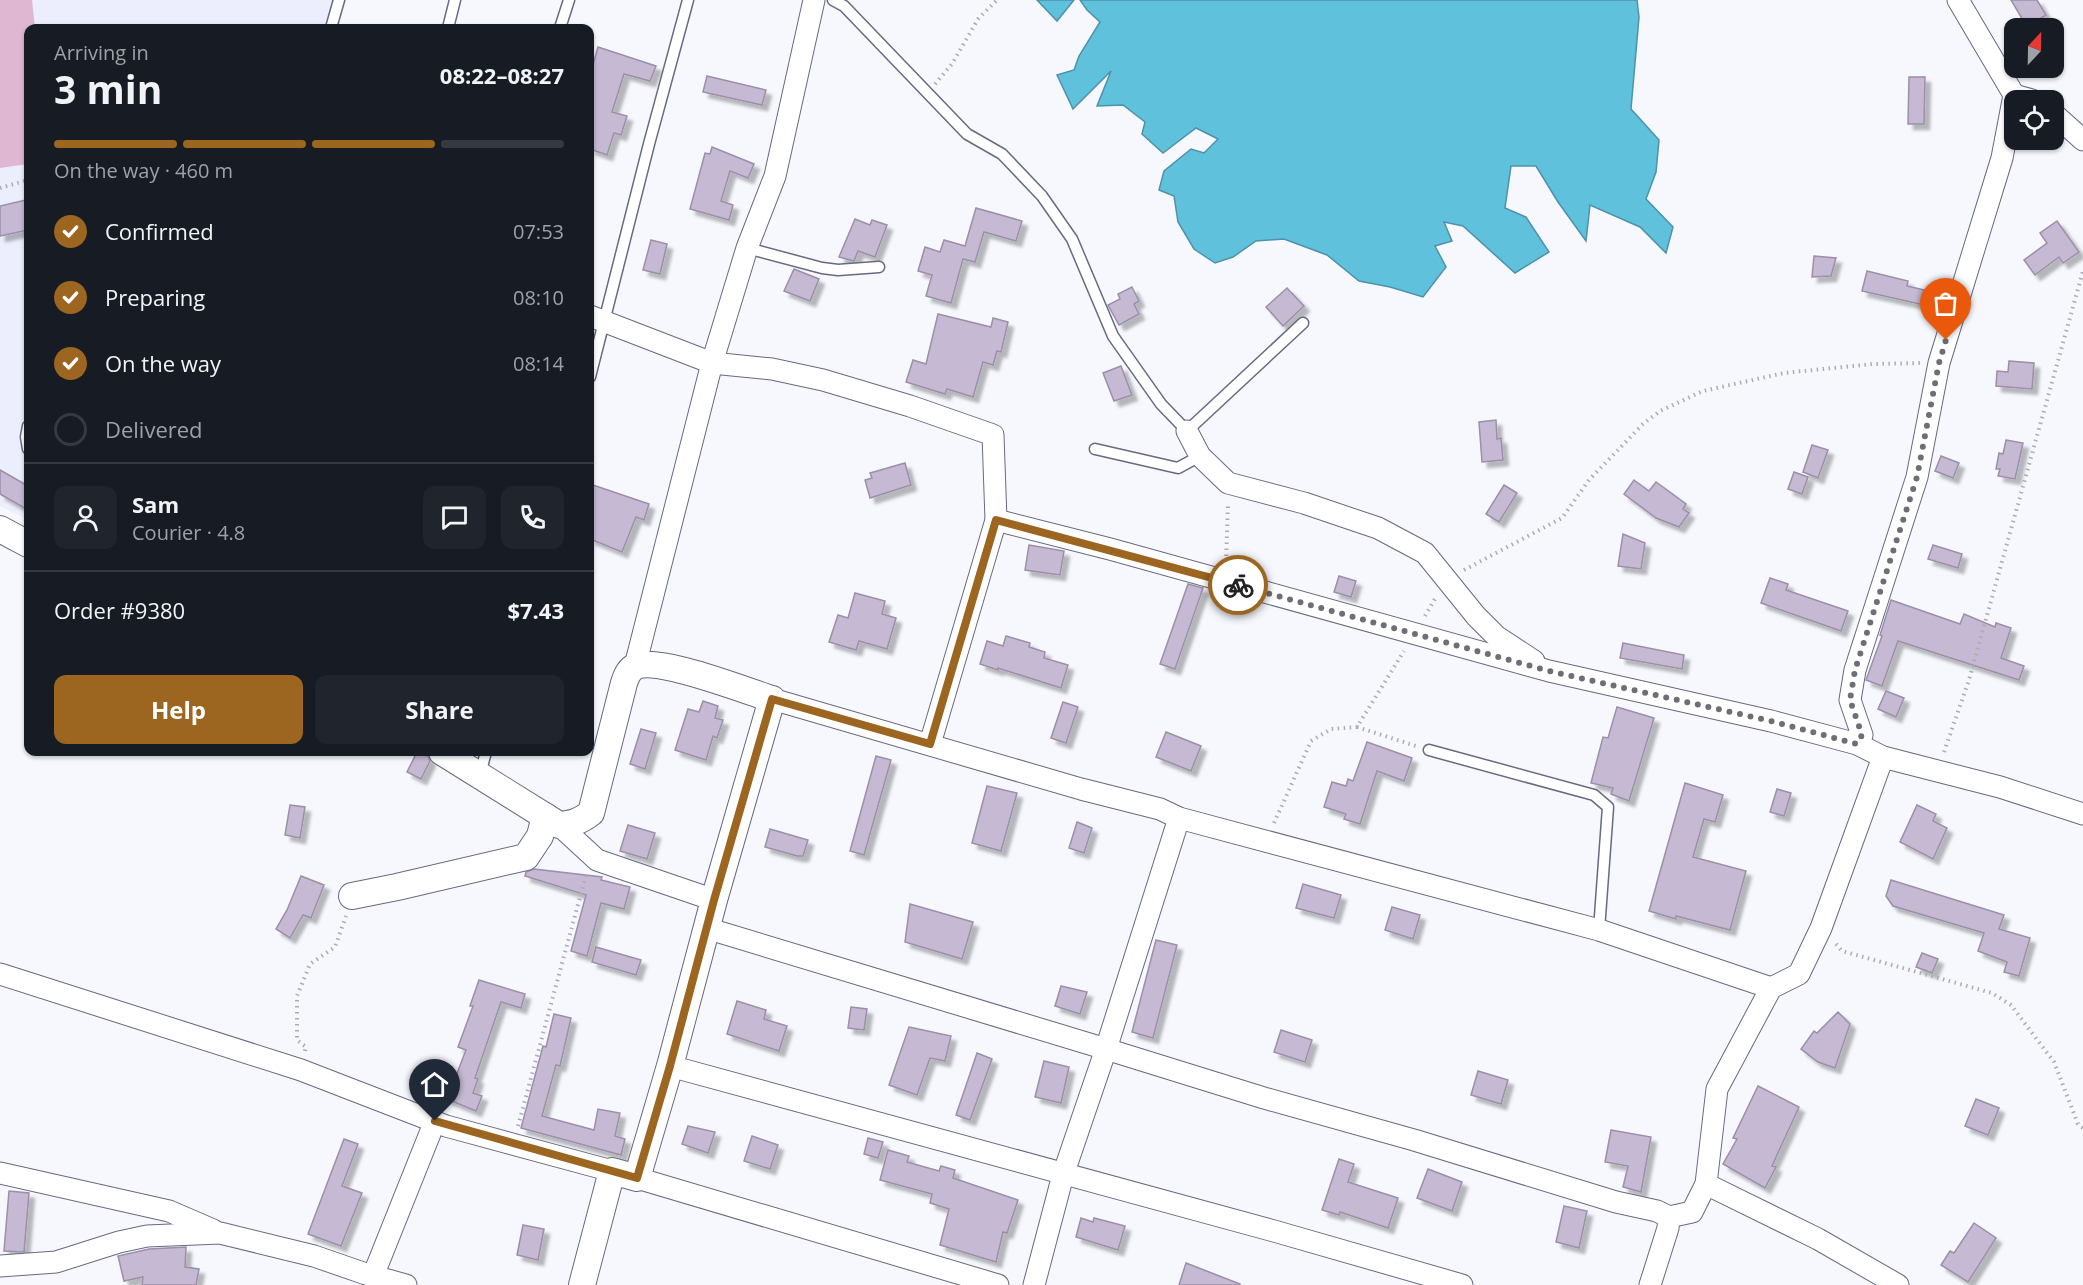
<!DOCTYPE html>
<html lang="en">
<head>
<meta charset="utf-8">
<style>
  :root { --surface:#171b24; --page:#20242c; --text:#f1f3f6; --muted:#9ea1a6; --line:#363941; --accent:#9c6520 }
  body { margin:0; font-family:"Open Sans",sans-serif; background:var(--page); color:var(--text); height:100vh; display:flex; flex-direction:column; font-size:22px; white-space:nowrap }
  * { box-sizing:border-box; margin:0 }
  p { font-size:20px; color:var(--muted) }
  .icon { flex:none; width:33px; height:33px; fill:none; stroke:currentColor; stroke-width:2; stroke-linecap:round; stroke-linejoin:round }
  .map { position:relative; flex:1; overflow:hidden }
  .panel { position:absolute; left:24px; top:24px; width:570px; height:732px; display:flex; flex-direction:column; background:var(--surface); border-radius:12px; box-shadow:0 2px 4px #0004 }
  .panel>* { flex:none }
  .needle { width:39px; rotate:22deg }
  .fabs { position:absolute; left:2004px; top:18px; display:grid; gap:12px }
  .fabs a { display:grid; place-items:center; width:60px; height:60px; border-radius:12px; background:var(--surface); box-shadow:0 2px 4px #0004; font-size:30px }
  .pin { position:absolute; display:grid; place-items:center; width:51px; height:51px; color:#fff; margin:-62px -26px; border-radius:50% 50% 50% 0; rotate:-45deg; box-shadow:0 0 6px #0007 }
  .pin .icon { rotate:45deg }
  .courier { position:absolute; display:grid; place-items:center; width:60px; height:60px; margin:-30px; border:4px solid #9c6520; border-radius:50%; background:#fff; color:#222; box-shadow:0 2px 8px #0007 }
  .overview em { font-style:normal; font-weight:700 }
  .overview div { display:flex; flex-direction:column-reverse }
  .overview { display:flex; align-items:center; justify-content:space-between; height:102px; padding:0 30px }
  h1 { font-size:39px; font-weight:700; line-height:45px }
  .bar { display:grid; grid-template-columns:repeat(4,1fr); gap:9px 6px; align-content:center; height:72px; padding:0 30px }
  .bar i { height:8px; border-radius:4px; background:var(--line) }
  .bar .active { background:var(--accent) }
  .bar p { grid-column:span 4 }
  .line { display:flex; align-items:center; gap:15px; padding:0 30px; border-top:2px solid var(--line) }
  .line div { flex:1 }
  .round { display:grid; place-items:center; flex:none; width:63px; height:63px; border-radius:12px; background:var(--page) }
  ol { padding:0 30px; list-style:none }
  li { display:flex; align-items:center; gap:18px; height:66px }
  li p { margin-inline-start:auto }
  li .icon { padding:6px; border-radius:50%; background:var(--accent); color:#fff; stroke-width:4 }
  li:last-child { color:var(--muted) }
  li i { width:33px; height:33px; border:3px solid var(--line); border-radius:50% }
  .action { display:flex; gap:12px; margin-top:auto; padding:12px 30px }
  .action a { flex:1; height:69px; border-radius:12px; background:var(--accent); color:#fff; font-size:24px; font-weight:700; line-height:69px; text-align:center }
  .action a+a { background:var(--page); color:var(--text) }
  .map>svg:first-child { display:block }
</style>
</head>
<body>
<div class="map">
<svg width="2083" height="1285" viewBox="0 0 2083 1285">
  <defs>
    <filter id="shadow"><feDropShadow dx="5.5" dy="5.5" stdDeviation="1.5" flood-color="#0004"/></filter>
  </defs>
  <rect width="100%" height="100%" fill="#f7f8fe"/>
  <!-- built -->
  <polygon fill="#eceefd" points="0,0 334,0 327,28 28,28 28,520 0,506"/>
  <!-- green -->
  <polygon fill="#e0b7d3" points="0,0 32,0 35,28 28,28 28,164 0,168"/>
  <!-- water -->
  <g fill="#5fc1dc" stroke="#4d92a8" stroke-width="1.5">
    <polygon points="1037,0 1074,0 1057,21"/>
    <polygon points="1080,0 1637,0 1639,17 1631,109 1659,140 1656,172 1646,199 1673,227 1666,253 1640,227 1590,205 1586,241 1558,202 1536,166 1511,166 1505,208 1526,217 1549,252 1515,273 1463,226 1444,222 1452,241 1435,246 1446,267 1423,297 1390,287 1359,281 1327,255 1284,239 1256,241 1233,257 1215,263 1194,249 1178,222 1174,196 1159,190 1164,171 1191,149 1204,153 1218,139 1196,128 1163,153 1142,134 1145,122 1123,105 1097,106 1111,71 1073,109 1057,75 1074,70 1079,56 1100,22 1087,10"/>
  </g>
  <!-- building -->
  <g fill="#c6b9d3" stroke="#9c8fa8" stroke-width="1.5" filter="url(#shadow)">
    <polygon points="2011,0 2037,0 2046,15 2027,27"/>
    <polygon points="598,47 656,66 650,81 624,74 612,112 627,116 621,135 614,133 607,155 590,149 590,75"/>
    <polygon points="707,76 766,90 762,105 703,92"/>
    <polygon points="1909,77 1925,77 1924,124 1908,124"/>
    <polygon points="712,147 754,164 748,178 730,171 721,201 733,205 729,220 690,209 705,153 710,154"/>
    <polygon points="26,200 28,213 28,230 0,236 0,206"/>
    <polygon points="976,208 1022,221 1016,241 984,232 975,262 963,259 951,303 926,296 932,275 918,271 925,247 940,252 944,240 965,246"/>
    <polygon points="855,219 870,225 872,220 887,225 875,257 858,251 854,261 839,257"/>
    <polygon points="2057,221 2079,252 2063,263 2059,257 2035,275 2024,260 2047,243 2040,233"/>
    <polygon points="651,240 667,244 660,274 643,270"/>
    <polygon points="1814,256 1836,258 1831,276 1812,277"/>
    <polygon points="794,269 819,279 810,301 784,291"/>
    <polygon points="1867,271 1908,281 1907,286 1946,295 1942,309 1862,291"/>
    <polygon points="1132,287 1139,301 1134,304 1139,314 1119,325 1108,305 1120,299 1118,294"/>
    <polygon points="1287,288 1304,306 1283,326 1266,307"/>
    <polygon points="938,314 991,327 993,318 1008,322 1001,352 997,351 993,365 983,362 973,397 947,389 945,394 906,382 913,360 926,364"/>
    <polygon points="2009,361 2034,363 2032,389 1996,386 1997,371 2008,372"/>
    <polygon points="1121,366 1132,395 1114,401 1103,373"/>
    <polygon points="1496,420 1497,439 1501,438 1503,460 1482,462 1479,422"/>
    <polygon points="2006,440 2023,443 2015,479 1998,476 2000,469 1996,469 1999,453 2003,454"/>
    <polygon points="1812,445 1828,450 1818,478 1803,472"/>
    <polygon points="1941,456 1959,463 1953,478 1935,471"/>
    <polygon points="905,463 911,485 870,498 865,480 872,478 870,473"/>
    <polygon points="0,470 28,486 28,510 0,494"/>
    <polygon points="1794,472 1808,477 1802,494 1788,489"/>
    <polygon points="1634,480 1649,491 1656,482 1686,504 1683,509 1689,513 1679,527 1656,518 1624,494"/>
    <polygon points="590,484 649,504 644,520 636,517 622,552 590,539"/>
    <polygon points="1504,485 1517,493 1499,522 1486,514"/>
    <polygon points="1623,534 1645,543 1641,569 1618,566"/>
    <polygon points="1029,545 1064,551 1060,575 1025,570"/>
    <polygon points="1933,545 1962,554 1958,568 1928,559"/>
    <polygon points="1339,576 1356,581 1351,597 1334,592"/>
    <polygon points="1770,578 1788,584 1786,590 1848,611 1841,631 1761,603"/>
    <polygon points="1188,584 1203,588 1175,669 1160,664"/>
    <polygon points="855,593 885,601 882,614 896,618 887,649 859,641 856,650 829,642 838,615 848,618"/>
    <polygon points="1891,600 1960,624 1964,614 1995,627 1996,623 2011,628 2001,658 2024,666 2019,680 1898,641 1882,686 1866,680 1882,636 1880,635"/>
    <polygon points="1006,636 1030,643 1029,647 1045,652 1044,658 1068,665 1061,688 998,668 998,670 980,664 987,641 1003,646"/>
    <polygon points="1623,643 1684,655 1682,669 1620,658"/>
    <polygon points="1886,691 1904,698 1896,717 1878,709"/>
    <polygon points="703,701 718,706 715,718 723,720 717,738 713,736 706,760 675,750 688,709 699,712"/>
    <polygon points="1063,702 1078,707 1066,743 1051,738"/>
    <polygon points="1617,707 1654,718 1629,801 1611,794 1613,788 1591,783 1603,737 1608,738"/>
    <polygon points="641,729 656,733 645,769 630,764"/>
    <polygon points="1166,732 1201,746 1191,771 1156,757"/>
    <polygon points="1367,742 1412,758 1404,781 1377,771 1360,824 1344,819 1346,814 1324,807 1332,782 1346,786 1348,779 1353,781"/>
    <polygon points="417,752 428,756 430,761 421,779 407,772"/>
    <polygon points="876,756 891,760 864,855 850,851"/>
    <polygon points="1685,783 1723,795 1715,822 1704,819 1693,857 1746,871 1730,930 1676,916 1676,919 1649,911"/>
    <polygon points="987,786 1017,793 1001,851 972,843"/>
    <polygon points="1777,789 1791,793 1784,816 1770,812"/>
    <polygon points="290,805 305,807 300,838 285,835"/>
    <polygon points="1917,805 1936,814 1933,821 1947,828 1933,859 1900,842"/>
    <polygon points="1077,822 1092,828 1084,853 1069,848"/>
    <polygon points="628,825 655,833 647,859 620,851"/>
    <polygon points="770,829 808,840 803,856 797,856 765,847"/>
    <polygon points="534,869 602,877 601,880 630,887 624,909 601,903 587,956 571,951 586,895 525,876 526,872"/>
    <polygon points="301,876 324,885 311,918 303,915 290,938 276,929 287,910"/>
    <polygon points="1891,880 2004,915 1999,929 2030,938 2019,976 2004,972 2007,962 1978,951 1984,933 1893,906 1886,896"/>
    <polygon points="1303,884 1341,895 1334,918 1296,908"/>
    <polygon points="910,904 973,922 962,959 905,942"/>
    <polygon points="1392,907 1420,915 1413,939 1385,930"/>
    <polygon points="1156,940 1177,945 1153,1038 1132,1032"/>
    <polygon points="596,947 641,960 636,975 592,962"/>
    <polygon points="1922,953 1938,959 1932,973 1916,967"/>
    <polygon points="479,980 525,994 521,1008 501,1002 475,1078 478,1079 473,1093 482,1096 476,1111 447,1099 466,1050 458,1047 473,1006 470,1006"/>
    <polygon points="1061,986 1087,992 1080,1014 1055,1006"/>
    <polygon points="737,1001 766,1010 764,1019 787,1026 779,1051 727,1034"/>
    <polygon points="851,1007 867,1009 864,1030 848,1028"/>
    <polygon points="1838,1012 1850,1024 1835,1068 1818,1062 1801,1049 1814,1031 1817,1033"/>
    <polygon points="554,1014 571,1018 560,1066 556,1065 542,1116 594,1130 598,1109 620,1113 615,1136 625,1139 621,1155 521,1128 543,1046 546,1047"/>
    <polygon points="909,1027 951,1036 945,1061 930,1058 917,1095 889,1085"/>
    <polygon points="1281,1030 1312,1040 1305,1062 1274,1052"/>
    <polygon points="977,1053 992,1059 970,1120 956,1115"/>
    <polygon points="1044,1061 1069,1067 1061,1103 1035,1097"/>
    <polygon points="1478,1071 1508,1080 1501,1104 1471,1095"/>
    <polygon points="1758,1086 1799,1107 1772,1166 1776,1167 1765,1188 1723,1164 1737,1139 1733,1138"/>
    <polygon points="1976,1099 1999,1108 1988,1135 1965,1126"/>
    <polygon points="688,1126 715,1132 708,1153 682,1144"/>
    <polygon points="1611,1130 1651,1137 1641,1192 1623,1187 1628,1166 1605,1162"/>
    <polygon points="752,1136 778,1145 770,1169 744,1161"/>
    <polygon points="868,1138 883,1142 878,1158 864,1154"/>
    <polygon points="344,1139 358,1144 342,1186 362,1193 341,1246 308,1234"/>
    <polygon points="888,1150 909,1156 907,1162 939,1171 941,1166 955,1170 953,1178 1018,1200 1007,1233 1003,1232 996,1262 940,1245 949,1209 930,1203 932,1194 880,1180"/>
    <polygon points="1339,1159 1354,1164 1348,1182 1398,1198 1388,1228 1340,1212 1339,1215 1322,1210"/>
    <polygon points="1428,1169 1462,1182 1452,1211 1417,1198"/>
    <polygon points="9,1191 29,1193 24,1252 4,1251"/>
    <polygon points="1564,1206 1587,1211 1579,1248 1556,1242"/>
    <polygon points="1081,1218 1093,1222 1094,1218 1125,1226 1118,1250 1076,1237"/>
    <polygon points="1974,1223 1996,1238 1968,1282 1941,1265 1950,1251 1954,1253"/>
    <polygon points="523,1225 544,1229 538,1260 517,1255"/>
    <polygon points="186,1247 185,1267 199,1269 196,1285 142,1285 143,1277 124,1281 118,1256 149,1249"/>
    <polygon points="1186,1263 1240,1284 1240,1285 1179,1285"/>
  </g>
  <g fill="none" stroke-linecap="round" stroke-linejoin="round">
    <!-- service casing -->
    <g stroke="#666a83" stroke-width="13">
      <g id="service">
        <polyline points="833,0 844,6 967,134 1002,154 1042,196 1072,239 1113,336 1161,404 1187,431 1303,323"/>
        <polyline points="331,28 339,0"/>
        <polyline points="448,28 455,0"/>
        <polyline points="560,28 569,0"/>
        <polyline points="747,248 822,268 838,270 879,267"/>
        <polyline points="590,377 649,144 688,0"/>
        <polyline points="28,426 26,437 28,449"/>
        <polyline points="1095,449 1178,468 1200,456"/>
        <polyline points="1429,750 1594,795 1608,807 1599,930"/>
        <polyline points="480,774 486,752"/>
      </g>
    </g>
    <!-- minor casing -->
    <g stroke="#666a83" stroke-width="23">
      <g id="minor">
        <polyline points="2014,95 2032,100"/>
        <polyline points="2054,114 2083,140"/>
        <polyline points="590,316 712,363 772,369 823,380 910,406 993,435 996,520 930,744"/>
        <polyline points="1187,431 1200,456 1228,483 1304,503 1378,528 1425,553 1476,616 1496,636 1534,661"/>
        <polyline points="996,520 1110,549 1549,671 1771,721 1857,744 1883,757 2000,787 2083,814"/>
        <polyline points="635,666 712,363 747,248 775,176 814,0"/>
        <polyline points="772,699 1081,789 1160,809 1179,818 1599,930 1771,988"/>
        <polyline points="1857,744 1862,735 1850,700 1855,670 1917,477 1939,363 2002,158 2014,95 1958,0"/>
        <polyline points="1179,818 1106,1049 1264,1098 1414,1140 1616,1202 1657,1211 1669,1217 1692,1212 1706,1184 1717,1089 1771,988 1799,974 1821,928 1883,757"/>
        <polyline points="559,825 597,860 714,900"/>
        <polyline points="706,928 1106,1049 1063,1175 1034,1285"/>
        <polyline points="0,974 301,1070 446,1126 612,1171"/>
        <polyline points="670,1066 1274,1231 1462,1285"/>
        <polyline points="0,1173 169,1211 213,1230"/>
        <polyline points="637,1178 998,1285"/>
        <polyline points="1706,1184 1818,1239 1898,1285"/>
        <polyline points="0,1266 56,1262 119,1242 147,1236 220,1233 314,1256 366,1274 406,1285"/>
        <polyline points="373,1276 435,1121"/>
        <polyline points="1650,1285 1668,1228 1669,1217"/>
      </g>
    </g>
    <!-- tertiary casing -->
    <g stroke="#666a83" stroke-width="28">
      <g id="tertiary">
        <polyline points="0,529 28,544"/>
        <path d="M442,752L559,825C573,824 580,821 591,813L624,683C626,677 628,671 634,667C656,655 746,691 772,699L714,900L670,1066L637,1178L612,1171L582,1285"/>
        <polyline points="352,896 397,887 526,857 540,836 545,816"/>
      </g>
    </g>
    <!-- path -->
    <g stroke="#abacb4" stroke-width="4" stroke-dasharray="1.5 4.5" stroke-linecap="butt">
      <polyline points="935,84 952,64 978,19 997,0"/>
      <polyline points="0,188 28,180"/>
      <polyline points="1226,562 1228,504"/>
      <polyline points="1464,570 1562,518 1589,480 1643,424 1660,411 1703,391 1784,373 1873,364 1920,363"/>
      <polyline points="1425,616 1436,597"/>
      <polyline points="1357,727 1416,746"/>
      <polyline points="1944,752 1969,680 2083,271"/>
      <polyline points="1274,823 1311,741 1331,729 1357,727 1404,651"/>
      <polyline points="1836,944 1842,951 1992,993 2011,1005 2054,1062 2078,1124 2083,1128"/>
      <polyline points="305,1051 306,1047 297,1040 297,996 310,964 335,947 346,916"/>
      <polyline points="518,1126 586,875"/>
    </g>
    <!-- service -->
    <use href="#service" stroke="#fff" stroke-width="10"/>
    <!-- minor -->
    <use href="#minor" stroke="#fff" stroke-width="21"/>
    <!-- tertiary -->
    <use href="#tertiary" stroke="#fff" stroke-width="26"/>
  </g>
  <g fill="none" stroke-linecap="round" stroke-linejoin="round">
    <!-- done -->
    <polyline stroke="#6d6e77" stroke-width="6" stroke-dasharray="0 10.8" points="1238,585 1549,671 1771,721 1857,744 1862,735 1850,700 1855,670 1917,477 1939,363 1946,340"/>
    <!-- route -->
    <polyline stroke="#9c6520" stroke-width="8" points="435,1121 637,1178 670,1066 714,900 772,699 930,744 996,520 1238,585"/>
  </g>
</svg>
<div class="fabs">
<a><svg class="needle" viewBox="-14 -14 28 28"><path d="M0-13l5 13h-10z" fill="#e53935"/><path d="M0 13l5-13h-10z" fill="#9ea1a6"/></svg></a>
<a><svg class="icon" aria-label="locate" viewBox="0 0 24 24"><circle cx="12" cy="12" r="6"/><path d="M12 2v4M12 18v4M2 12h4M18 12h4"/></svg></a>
</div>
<div class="pin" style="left:1946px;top:340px;background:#ea580c"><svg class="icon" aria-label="bag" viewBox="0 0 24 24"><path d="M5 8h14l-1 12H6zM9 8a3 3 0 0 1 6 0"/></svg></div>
<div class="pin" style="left:435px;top:1121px;background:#1f2937"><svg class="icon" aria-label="home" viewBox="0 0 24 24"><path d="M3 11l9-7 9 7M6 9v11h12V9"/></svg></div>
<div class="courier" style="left:1238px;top:585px"><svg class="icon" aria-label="bike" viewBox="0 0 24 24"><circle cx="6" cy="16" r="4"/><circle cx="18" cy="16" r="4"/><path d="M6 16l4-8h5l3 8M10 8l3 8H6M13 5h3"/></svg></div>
<section class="panel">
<div class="overview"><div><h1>3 min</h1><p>Arriving in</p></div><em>08:22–08:27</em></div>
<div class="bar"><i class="active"></i><i class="active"></i><i class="active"></i><i></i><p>On the way · 460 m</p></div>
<ol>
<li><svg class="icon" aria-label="check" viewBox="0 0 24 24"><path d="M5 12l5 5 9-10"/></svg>Confirmed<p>07:53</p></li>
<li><svg class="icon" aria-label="check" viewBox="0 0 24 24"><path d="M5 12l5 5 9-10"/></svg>Preparing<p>08:10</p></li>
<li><svg class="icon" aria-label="check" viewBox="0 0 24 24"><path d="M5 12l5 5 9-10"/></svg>On the way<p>08:14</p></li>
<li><i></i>Delivered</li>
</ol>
<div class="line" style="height:108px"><a class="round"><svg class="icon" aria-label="person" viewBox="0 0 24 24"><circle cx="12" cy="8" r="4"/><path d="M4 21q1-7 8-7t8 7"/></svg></a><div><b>Sam</b><p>Courier · 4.8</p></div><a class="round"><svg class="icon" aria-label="chat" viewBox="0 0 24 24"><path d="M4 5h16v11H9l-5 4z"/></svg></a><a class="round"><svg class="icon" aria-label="phone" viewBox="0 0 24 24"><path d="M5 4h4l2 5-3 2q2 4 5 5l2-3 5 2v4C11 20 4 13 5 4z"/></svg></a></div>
<div class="line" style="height:78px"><div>Order #9380</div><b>$7.43</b></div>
<div class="action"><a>Help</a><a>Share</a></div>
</section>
</div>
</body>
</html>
